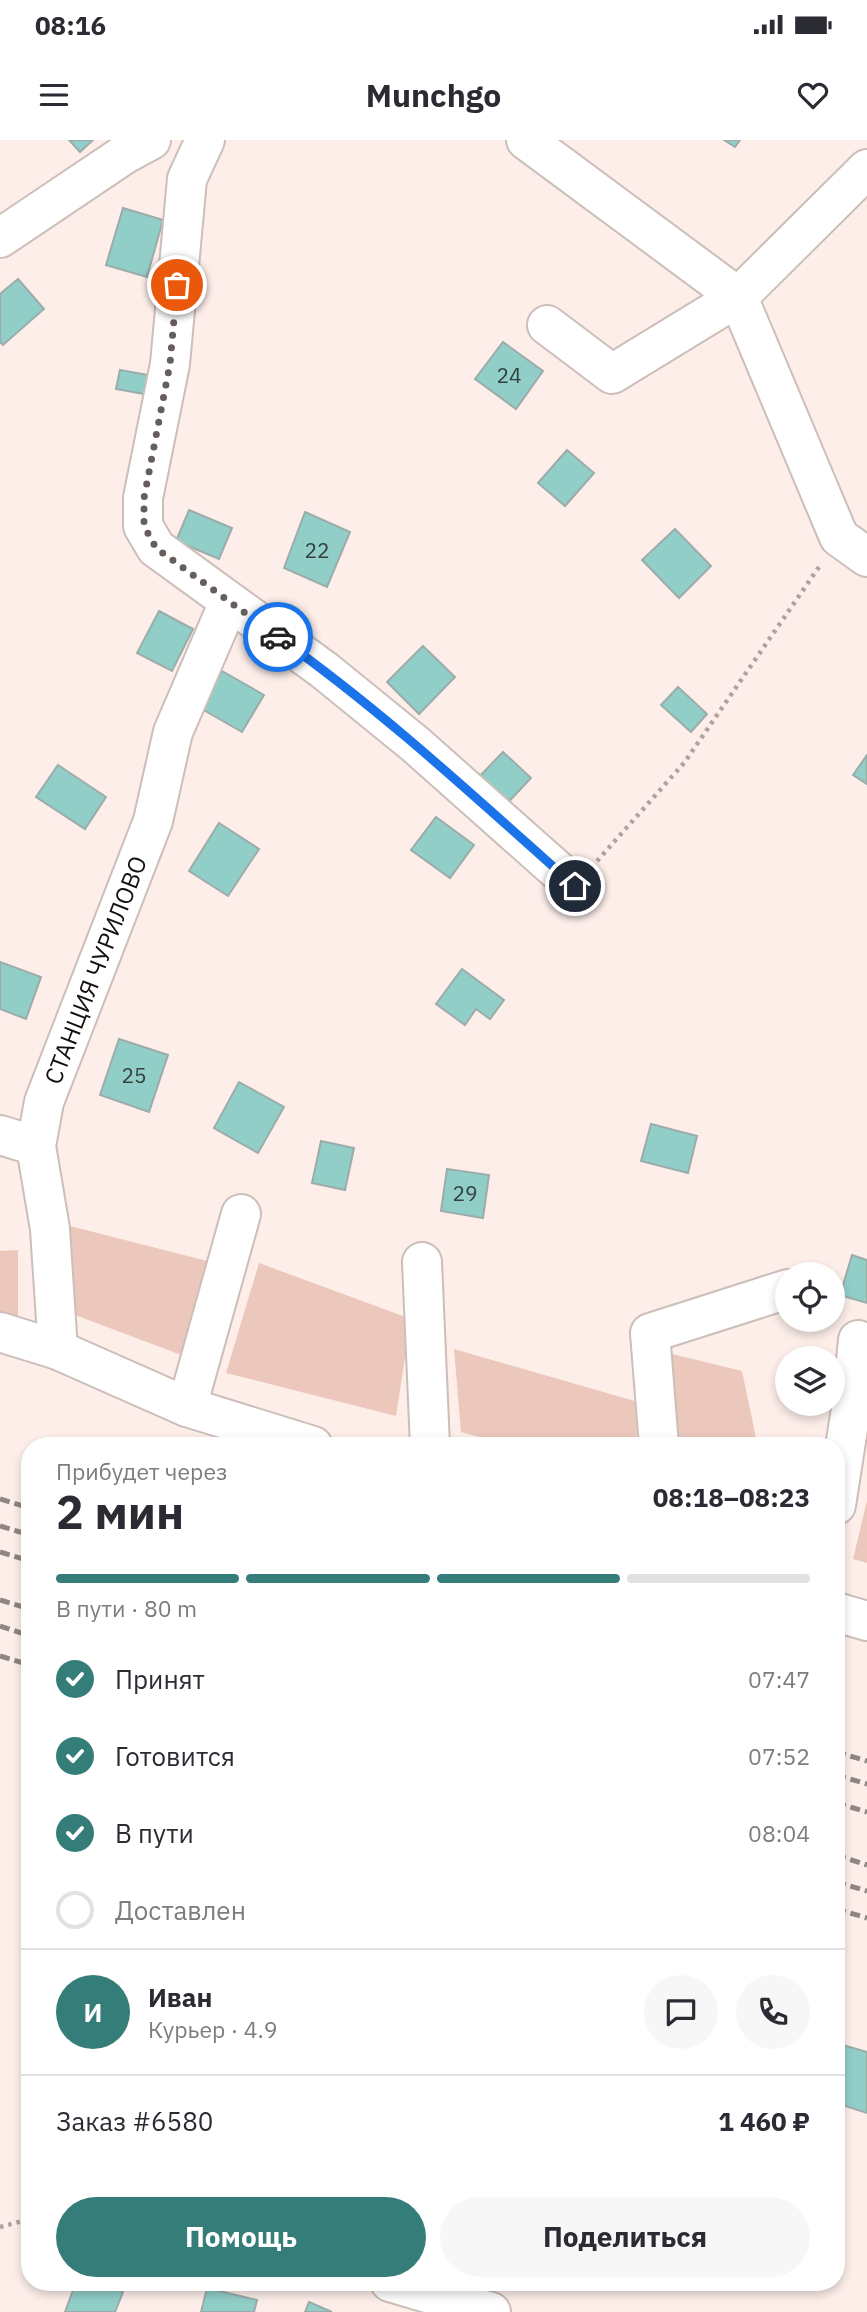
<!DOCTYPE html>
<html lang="ru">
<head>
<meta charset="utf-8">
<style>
  :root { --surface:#fff; --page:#f7f7f7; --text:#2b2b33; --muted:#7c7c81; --line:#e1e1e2; --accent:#357d78 }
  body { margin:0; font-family:"IBM Plex Sans",sans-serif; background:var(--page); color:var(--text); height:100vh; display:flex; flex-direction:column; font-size:26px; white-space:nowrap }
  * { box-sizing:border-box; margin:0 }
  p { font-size:23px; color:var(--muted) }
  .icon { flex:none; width:38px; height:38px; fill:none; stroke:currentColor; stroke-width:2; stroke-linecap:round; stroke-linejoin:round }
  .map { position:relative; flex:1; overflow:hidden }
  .sheet { position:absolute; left:21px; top:1297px; width:824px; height:854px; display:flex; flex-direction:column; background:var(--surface); border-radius:28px; box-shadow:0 4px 10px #0003 }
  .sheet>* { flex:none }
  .fabs { position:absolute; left:775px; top:1122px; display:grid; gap:14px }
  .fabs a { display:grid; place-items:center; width:70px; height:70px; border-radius:50%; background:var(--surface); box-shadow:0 4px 10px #0003; font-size:35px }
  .pin { position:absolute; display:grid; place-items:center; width:60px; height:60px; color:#fff; margin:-30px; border:4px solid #fff; border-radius:50%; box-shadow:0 2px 7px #0007 }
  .courier { position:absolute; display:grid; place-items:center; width:70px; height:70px; margin:-35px; border:5px solid #1a73e8; border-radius:50%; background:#fff; color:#222; box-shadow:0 2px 9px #0007 }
  .head em { font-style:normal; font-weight:700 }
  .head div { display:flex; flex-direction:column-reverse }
  .head { display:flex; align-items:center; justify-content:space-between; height:119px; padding:0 35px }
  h1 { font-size:46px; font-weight:700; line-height:52px }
  .bar { display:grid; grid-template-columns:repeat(4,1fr); gap:10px 7px; align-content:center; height:84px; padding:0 35px }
  .bar i { height:9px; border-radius:5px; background:var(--line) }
  .bar .selected { background:var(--accent) }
  .bar p { grid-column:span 4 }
  .line { display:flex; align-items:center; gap:18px; padding:0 35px; border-top:2px solid var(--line) }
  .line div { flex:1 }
  .round { display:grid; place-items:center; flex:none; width:74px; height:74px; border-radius:37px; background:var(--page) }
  ol { padding:0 35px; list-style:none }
  li { display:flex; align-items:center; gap:21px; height:77px }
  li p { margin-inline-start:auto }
  li .icon { padding:7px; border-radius:50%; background:var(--accent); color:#fff; stroke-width:4 }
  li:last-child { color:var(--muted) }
  li i { width:38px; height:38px; border:4px solid var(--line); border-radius:50% }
  .primary-button { display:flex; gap:14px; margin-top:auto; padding:14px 35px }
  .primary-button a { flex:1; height:80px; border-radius:42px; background:var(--accent); color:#fff; font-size:28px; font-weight:700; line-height:80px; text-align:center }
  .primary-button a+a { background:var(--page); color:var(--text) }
  .status { display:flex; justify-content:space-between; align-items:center; height:49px; padding:0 35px; background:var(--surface); direction:ltr }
  .status svg { height:19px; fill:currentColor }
  header { display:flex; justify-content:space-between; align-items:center; height:91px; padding:0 35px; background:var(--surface); font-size:32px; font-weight:700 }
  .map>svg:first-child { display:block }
</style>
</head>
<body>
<div class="status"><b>08:16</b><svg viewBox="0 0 49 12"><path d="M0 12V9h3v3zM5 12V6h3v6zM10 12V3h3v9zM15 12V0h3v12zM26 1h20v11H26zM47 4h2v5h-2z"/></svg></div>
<header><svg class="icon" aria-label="menu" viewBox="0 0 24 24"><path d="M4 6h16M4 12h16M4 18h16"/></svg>Munchgo<svg class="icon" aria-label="heart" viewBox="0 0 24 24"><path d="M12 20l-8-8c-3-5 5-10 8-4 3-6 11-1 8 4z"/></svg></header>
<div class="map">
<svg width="867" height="2172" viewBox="0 0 867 2172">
  <rect width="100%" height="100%" fill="#fdeee9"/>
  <!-- green -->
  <g fill="#ebc8bb">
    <polygon points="70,1086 211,1122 184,1216 75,1175"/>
    <polygon points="18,1110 18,1178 0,1176 0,1111"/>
    <polygon points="259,1123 411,1179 396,1276 226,1233"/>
    <polygon points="454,1209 638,1262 636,1305 509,1305 461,1292"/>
    <polygon points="672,1214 742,1231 756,1298 785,1305 679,1305"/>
    <polygon points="867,1361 867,1423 853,1419"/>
  </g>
  <!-- building -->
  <g fill="#91cec8" stroke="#9cacaa" stroke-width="2">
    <polygon points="69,0 93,0 80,12"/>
    <polygon points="724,0 740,0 735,7"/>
    <polygon points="123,68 163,80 147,137 106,125"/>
    <polygon points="18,139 44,169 3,205 0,202 0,154"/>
    <polygon points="503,202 543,231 516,269 475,239"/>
    <polygon points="120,230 154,236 150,255 116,249"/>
    <polygon points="567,310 594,333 565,366 538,343"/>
    <polygon points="189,370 232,388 219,419 176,401"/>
    <polygon points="305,372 350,392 327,447 284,428"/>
    <polygon points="675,389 711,426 679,458 642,420"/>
    <polygon points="159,471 193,489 172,531 137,513"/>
    <polygon points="423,506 455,537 419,574 387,542"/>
    <polygon points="222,531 264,555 242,592 200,568"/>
    <polygon points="678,547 707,574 691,592 661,565"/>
    <polygon points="503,612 531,638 502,669 474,642"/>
    <polygon points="867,615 867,644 853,635"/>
    <polygon points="58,625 106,657 85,689 36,657"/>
    <polygon points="436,677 474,705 450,738 411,710"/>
    <polygon points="219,683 259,709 228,756 189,731"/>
    <polygon points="0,822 41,837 26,879 0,869"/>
    <polygon points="462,829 504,860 490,879 476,869 465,885 436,864"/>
    <polygon points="119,899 168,915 149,972 100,955"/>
    <polygon points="239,942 284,967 258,1013 214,988"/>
    <polygon points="651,984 697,996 688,1033 641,1021"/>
    <polygon points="321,1001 354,1008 345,1050 312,1043"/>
    <polygon points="447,1029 489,1035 483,1078 441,1071"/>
    <polygon points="852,1115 867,1120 867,1163 840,1155"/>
    <polygon points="836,1903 867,1912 867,1973 836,1963"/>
    <polygon points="76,2142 95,2142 123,2152 115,2172 65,2172"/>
    <polygon points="207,2148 257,2160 254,2172 201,2172"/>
    <polygon points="309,2162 332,2172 305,2172"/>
  </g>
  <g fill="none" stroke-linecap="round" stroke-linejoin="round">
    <!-- minor casing -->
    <g stroke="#ccbeb8" stroke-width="42">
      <g id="minor">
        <polyline points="205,0 187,39 170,224 143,358 143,386 156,408 324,530 415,604 575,746"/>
        <polyline points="526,0 738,157 612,234 547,185"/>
        <polyline points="867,29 738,157 839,397 867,417"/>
        <polyline points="0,98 125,14 151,0"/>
        <polyline points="0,995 36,1006"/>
        <polyline points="422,1122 430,1306"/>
        <polyline points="0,1192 58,1210 187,1267 313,1306"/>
        <path id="s1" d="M58,1210L50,1089L36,1006L44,962L153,681L173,592L229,462"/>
        <polyline points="187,1267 241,1074"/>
        <polyline points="659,1306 650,1193 788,1149"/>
        <polyline points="836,1365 851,1269 858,1200"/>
        <polyline points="836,1472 867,1481"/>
        <polyline points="390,2142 491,2172"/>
      </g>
    </g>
    <!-- path -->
    <g stroke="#aea29e" stroke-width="4.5" stroke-dasharray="3.5 5" stroke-linecap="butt">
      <polyline points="597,721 684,623 821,424"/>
      <polyline points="0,2087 30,2079"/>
    </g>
    <!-- minor -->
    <use href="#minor" stroke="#fff" stroke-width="38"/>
    <!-- rail -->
    <g stroke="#8f8581" stroke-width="5" stroke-dasharray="10 5" stroke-linecap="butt">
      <polyline points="0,1359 30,1368"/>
      <polyline points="0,1386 30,1395"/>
      <polyline points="0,1412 30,1421"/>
      <polyline points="0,1460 30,1469"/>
      <polyline points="0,1486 30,1496"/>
      <polyline points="0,1516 30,1525"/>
      <polyline points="836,1612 867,1621"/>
      <polyline points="836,1635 867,1644"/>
      <polyline points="836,1663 867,1672"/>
      <polyline points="836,1715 867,1725"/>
      <polyline points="836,1742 867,1751"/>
      <polyline points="836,1769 867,1778"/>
    </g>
  </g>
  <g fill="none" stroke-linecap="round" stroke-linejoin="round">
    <!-- done -->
    <polyline stroke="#665e5b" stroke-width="7" stroke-dasharray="0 12.6" points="177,145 170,224 144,358 144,386 156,408 278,497"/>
    <!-- route -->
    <path stroke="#1a73e8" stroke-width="9" d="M278,497C384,572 478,660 575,746"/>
  </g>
  <g text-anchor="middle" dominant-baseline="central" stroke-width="7" stroke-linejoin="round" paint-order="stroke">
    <!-- number labels -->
    <g font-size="21" fill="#34403c">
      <text x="509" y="235">24</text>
      <text x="317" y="410">22</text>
      <text x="134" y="935">25</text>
      <text x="465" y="1053">29</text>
    </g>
    <!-- street labels -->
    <g font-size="24" fill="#15100e" stroke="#fdeee9">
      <text stroke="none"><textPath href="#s1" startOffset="392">СТАНЦИЯ ЧУРИЛОВО</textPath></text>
    </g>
  </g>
</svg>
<div class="fabs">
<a><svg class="icon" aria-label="locate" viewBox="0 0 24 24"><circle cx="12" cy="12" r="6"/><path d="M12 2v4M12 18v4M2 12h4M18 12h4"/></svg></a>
<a><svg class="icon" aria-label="layers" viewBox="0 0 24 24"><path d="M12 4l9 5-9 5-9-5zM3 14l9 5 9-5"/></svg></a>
</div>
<div class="pin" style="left:177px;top:145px;background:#ea580c"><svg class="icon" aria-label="bag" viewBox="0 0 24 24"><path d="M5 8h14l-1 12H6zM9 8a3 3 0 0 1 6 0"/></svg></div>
<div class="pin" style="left:575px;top:746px;background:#1f2937"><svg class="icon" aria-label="home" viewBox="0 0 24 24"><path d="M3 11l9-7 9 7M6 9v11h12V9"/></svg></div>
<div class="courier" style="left:278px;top:497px"><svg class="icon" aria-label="car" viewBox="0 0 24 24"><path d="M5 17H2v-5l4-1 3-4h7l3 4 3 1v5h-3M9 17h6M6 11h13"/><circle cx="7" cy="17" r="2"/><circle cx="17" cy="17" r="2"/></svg></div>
<section class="sheet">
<div class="head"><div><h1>2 мин</h1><p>Прибудет через</p></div><em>08:18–08:23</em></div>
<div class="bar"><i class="selected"></i><i class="selected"></i><i class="selected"></i><i></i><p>В пути · 80 m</p></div>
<ol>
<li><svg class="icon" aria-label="check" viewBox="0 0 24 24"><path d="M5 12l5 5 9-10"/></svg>Принят<p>07:47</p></li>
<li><svg class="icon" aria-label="check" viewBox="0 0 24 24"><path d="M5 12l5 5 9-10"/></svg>Готовится<p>07:52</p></li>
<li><svg class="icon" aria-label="check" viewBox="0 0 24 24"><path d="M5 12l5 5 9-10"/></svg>В пути<p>08:04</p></li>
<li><i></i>Доставлен</li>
</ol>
<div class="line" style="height:126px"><b class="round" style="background:var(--accent);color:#fff">И</b><div><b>Иван</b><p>Курьер · 4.9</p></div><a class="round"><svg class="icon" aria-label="chat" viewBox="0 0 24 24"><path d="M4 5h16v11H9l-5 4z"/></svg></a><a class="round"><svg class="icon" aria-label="phone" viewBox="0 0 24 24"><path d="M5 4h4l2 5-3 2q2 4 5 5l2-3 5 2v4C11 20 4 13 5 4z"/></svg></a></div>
<div class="line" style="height:91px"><div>Заказ #6580</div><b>1 460 ₽</b></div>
<div class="primary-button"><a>Помощь</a><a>Поделиться</a></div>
</section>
</div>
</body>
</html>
